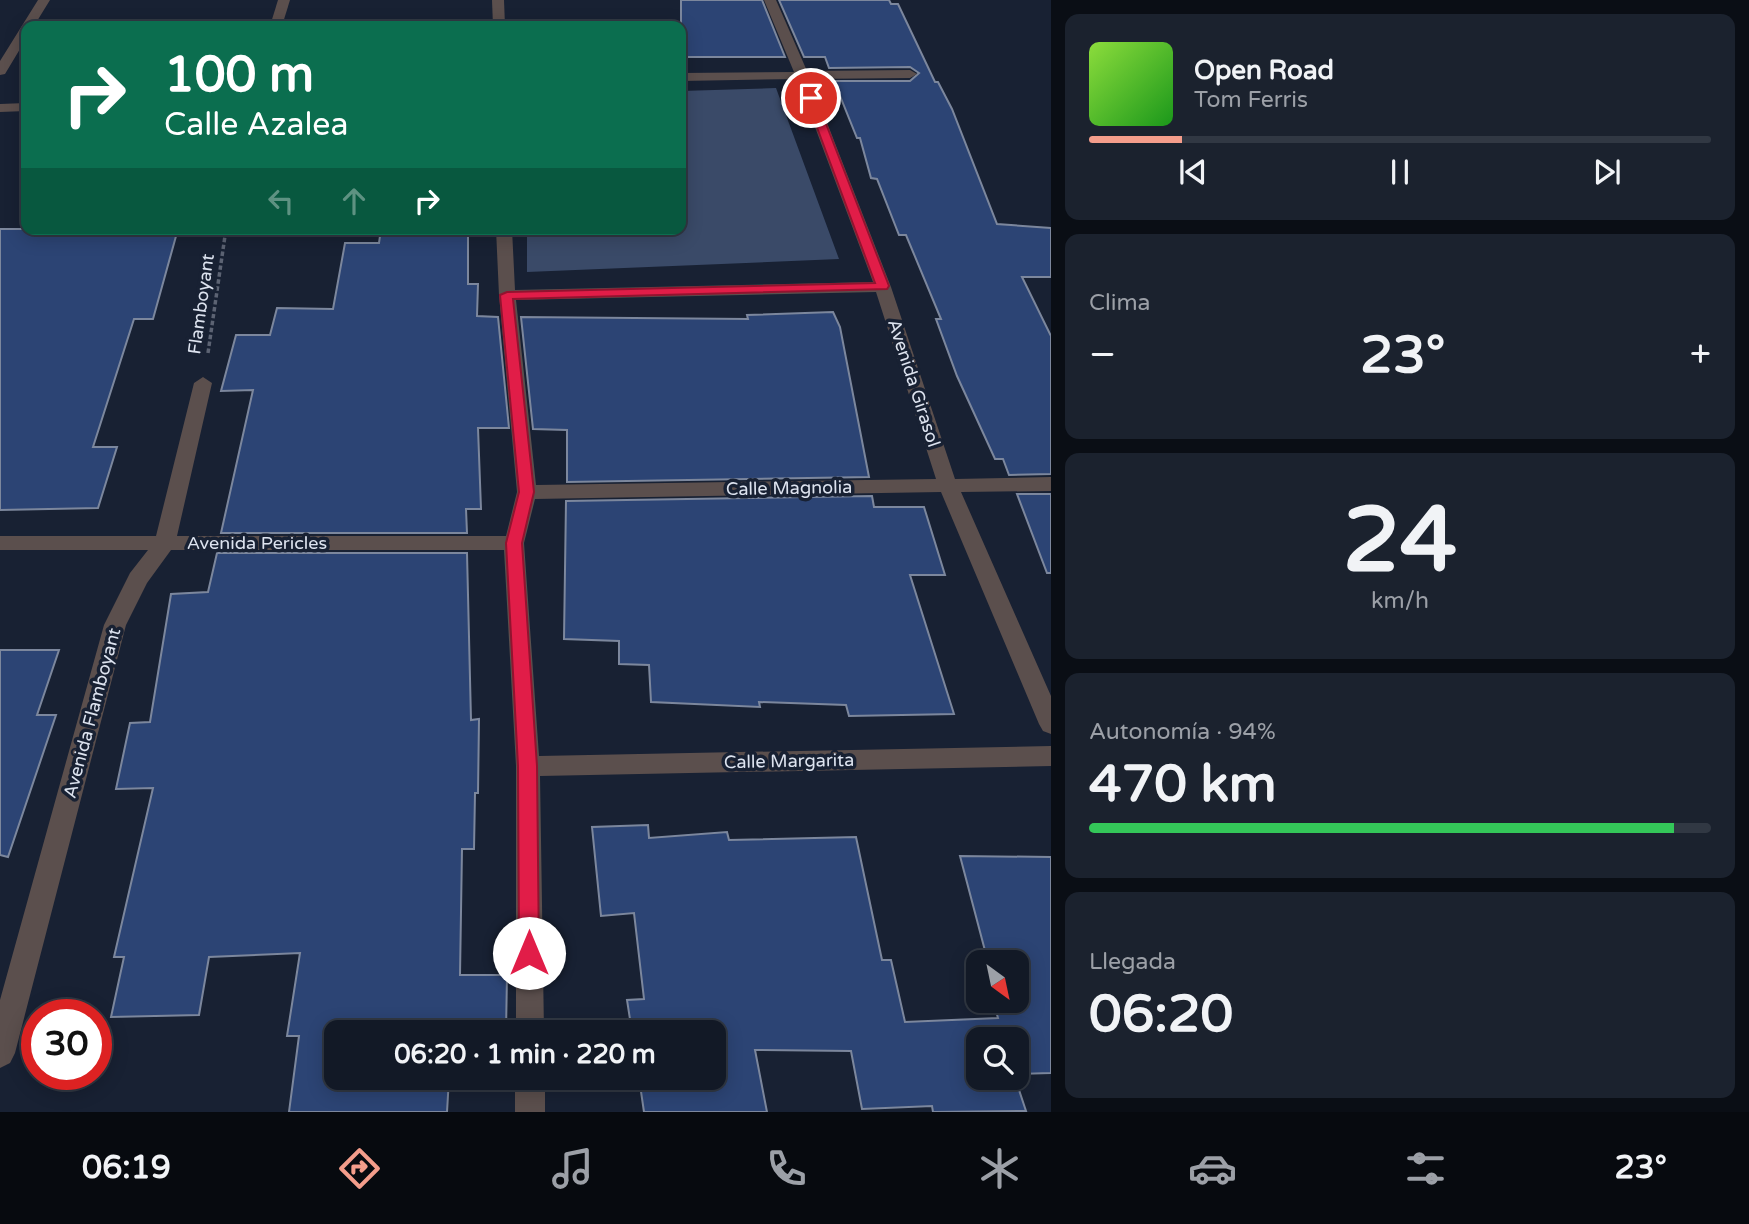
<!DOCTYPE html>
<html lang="es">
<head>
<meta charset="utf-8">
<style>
  :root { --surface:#121926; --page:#1b222e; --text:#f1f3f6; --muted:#9ca0a7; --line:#313843; --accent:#f49d8b }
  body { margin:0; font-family:"Varela Round",sans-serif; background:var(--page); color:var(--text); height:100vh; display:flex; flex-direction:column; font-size:26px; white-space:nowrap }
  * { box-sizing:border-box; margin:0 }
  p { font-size:23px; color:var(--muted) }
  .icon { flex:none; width:38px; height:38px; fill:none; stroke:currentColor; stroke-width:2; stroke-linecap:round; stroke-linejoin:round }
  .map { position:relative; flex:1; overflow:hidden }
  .sheet { display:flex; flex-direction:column; gap:14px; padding:14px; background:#0a0e15; width:698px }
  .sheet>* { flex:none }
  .guide { position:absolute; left:21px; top:21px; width:665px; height:214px; border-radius:14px; box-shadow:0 4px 18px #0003,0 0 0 2px var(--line); background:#0b6e4f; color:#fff; overflow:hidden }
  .needle { width:46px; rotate:147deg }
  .fabs { position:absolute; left:966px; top:950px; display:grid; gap:14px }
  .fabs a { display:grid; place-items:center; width:63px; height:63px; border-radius:14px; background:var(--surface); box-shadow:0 4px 18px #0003,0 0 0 2px var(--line); font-size:35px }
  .speed { position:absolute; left:21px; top:999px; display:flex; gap:14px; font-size:35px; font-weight:700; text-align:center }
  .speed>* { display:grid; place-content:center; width:91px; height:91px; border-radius:50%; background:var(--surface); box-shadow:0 4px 18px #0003,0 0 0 2px var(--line); line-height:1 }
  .speed .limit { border:10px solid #d22; background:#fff; color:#111 }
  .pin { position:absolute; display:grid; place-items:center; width:60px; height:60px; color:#fff; margin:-30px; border:4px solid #fff; border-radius:50%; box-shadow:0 2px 7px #0007 }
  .me { position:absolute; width:77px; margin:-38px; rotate:0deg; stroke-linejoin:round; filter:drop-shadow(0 0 5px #0008) }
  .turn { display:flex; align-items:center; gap:24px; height:147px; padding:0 28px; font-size:32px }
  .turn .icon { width:91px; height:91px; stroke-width:2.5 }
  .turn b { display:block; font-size:49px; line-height:60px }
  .lanes { display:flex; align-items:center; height:66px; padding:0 28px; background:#0003; justify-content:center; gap:35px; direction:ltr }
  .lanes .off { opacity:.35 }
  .big { font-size:52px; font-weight:800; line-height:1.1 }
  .sheet .tile { flex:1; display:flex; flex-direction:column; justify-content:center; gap:10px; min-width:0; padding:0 24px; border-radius:14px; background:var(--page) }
  .sheet .dial { align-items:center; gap:0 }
  .dial b { font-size:91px; line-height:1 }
  .song { display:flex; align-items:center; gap:21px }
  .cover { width:84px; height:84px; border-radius:10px; background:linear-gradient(135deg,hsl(90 70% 55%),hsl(120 70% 35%)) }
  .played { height:7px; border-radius:4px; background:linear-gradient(90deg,var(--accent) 15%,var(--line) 15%) }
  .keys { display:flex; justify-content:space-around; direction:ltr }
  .heat { display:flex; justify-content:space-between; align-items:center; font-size:38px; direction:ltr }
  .charge { height:10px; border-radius:5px; background:linear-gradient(90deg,#34c759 94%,var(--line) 0) }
  .trip { position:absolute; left:324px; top:1020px; width:402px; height:70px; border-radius:14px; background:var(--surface); box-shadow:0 4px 18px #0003,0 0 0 2px var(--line); font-weight:800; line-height:70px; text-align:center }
  .tabs { display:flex; height:112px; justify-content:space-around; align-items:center; background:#070a0f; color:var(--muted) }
  .tabs .icon { width:49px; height:49px }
  .tabs .on { color:var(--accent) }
  .tabs b { font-size:32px; color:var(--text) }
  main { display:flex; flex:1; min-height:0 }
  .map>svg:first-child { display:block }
  .green { fill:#3a4a68 }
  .building { fill:#2c4474; stroke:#7c879d; stroke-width:2 }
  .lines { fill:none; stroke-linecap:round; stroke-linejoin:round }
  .path { stroke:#5c6373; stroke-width:3.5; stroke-dasharray:4.5 2.5; stroke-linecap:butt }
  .street { fill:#5b4f4d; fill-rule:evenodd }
  .route { fill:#e11d48; stroke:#92132f; stroke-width:2 }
  .labels { text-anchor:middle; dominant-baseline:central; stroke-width:7; stroke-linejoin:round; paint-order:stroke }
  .street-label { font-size:18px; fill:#dde3ef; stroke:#182133 }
</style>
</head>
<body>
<main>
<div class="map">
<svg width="1051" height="1112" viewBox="0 0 1051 1112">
  <rect width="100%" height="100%" fill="#182133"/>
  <path class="green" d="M 776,88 L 839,259 L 527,272 L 527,229 L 681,229 L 681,91 Z"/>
  <g class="building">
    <path d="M 681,0 L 762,0 L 785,57 L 681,57 Z"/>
    <path d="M 779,0 L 889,0 L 891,4 L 898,4 L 935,82 L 938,82 L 952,109 L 997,224 L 1051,228 L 1051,277 L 1022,277 L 1051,336 L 1051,474 L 1009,475 L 1003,459 L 995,459 L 957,376 L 936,319 L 941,319 L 906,235 L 899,235 L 877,179 L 871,178 L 860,138 L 857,138 L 834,81 L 910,81 L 919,73 L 910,67 L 829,68 L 825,57 L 804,57 Z"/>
    <path d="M 0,229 L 178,229 L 153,319 L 134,319 L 93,447 L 117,447 L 98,508 L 0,510 Z"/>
    <path d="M 381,229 L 468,229 L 468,284 L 478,284 L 477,316 L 498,317 L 509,428 L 478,428 L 481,509 L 466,509 L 467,533 L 221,533 L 253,390 L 221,391 L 236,335 L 270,335 L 277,308 L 333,309 L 345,243 L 379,243 Z"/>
    <path d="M 833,312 L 840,327 L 869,477 L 567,482 L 567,430 L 533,429 L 521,317 L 748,319 L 747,315 Z"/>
    <path d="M 1017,494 L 1051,494 L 1051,573 L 1047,573 Z"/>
    <path d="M 872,496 L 874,507 L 924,507 L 945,575 L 910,575 L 954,714 L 849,716 L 846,705 L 759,702 L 760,707 L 651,702 L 649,665 L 619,664 L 619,641 L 564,639 L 566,501 Z"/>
    <path d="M 217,553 L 467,553 L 471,720 L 479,719 L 478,793 L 475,793 L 474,849 L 462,849 L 460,975 L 507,975 L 506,1032 L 336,1032 L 336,1078 L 449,1078 L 447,1112 L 289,1112 L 299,1036 L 287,1036 L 300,953 L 209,957 L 199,1015 L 111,1017 L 124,957 L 114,957 L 153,788 L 116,789 L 130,723 L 150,722 L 171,594 L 208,592 Z"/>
    <path d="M 0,650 L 59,650 L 37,715 L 56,715 L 8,857 L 0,855 Z"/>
    <path d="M 648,825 L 649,838 L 727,832 L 729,840 L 856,837 L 882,960 L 891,960 L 905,1022 L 998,1018 L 993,1001 L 1017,1001 L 1017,962 L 988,962 L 960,856 L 1051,857 L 1051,1073 L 1017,1074 L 1017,1040 L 978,1040 L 978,1078 L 1015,1078 L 1026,1111 L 933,1112 L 932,1106 L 862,1109 L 851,1051 L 755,1050 L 767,1112 L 644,1112 L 639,1078 L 714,1078 L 714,1032 L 632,1032 L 627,1000 L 644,999 L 634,913 L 601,916 L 592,827 Z"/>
  </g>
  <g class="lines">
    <path class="path" d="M 208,353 L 226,229"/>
    <g class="street">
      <path d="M 38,0 L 50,0 L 34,26 L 26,26 L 26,39 L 5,74 L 0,75 L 0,61 Z"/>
      <path d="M 278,0 L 290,0 L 282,26 L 270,26 Z"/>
      <path d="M 492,0 L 504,0 L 505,26 L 493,26 Z"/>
      <path d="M 764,0 L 776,0 L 807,71 L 910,70 L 917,74 L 910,78 L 810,79 L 891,287 L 955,479 L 1051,477 L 1051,491 L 961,492 L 1051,696 L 1051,734 L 1043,731 L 1039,724 L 941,492 L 535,499 L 524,543 L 539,756 L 1051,746 L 1051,766 L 540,776 L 544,1032 L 516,1032 L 516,766 L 504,550 L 171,550 L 147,583 L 126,625 L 15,1053 L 10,1063 L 0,1068 L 0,1000 L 104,625 L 130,573 L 148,550 L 0,550 L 0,536 L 156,536 L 194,383 L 203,377 L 212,383 L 177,536 L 506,536 L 517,492 L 499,295 L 496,229 L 512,229 L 515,290 L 873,282 L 797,79 L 681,81 L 681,73 L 794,72 ZM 876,292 L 936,479 L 536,485 L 516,300 Z"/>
      <path d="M 26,103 L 26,111 L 0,112 L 0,104 Z"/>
      <rect x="515" y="1078" width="30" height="34"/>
    </g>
  </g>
  <path class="route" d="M 811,95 L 816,98 L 889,286 L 887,289 L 513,299 L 534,492 L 522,543 L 537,766 L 539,953 L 536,960 L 529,963 L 522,960 L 519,953 L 518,766 L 506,543 L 519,492 L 500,295 L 507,292 L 875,283 L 806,98 Z"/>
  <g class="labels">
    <g class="street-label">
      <text transform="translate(201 304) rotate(-82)">Flamboyant</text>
      <text transform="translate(914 383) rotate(72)">Avenida Girasol</text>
      <text transform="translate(789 488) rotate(-1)">Calle Magnolia</text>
      <text x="257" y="543">Avenida Pericles</text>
      <text transform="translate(92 713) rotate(-75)">Avenida Flamboyant</text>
      <text transform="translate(789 761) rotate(-1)">Calle Margarita</text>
    </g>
  </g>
</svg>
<div class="fabs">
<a><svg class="needle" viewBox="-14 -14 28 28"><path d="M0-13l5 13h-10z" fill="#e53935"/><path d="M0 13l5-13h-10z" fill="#9ca0a7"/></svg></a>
<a><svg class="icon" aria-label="search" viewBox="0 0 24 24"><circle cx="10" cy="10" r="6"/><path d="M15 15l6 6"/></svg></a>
</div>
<div class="speed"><div class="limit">30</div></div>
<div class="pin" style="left:811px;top:98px;background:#d93025"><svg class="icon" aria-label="arrive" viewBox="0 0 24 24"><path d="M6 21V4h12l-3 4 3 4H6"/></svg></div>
<svg class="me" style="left:529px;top:953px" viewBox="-20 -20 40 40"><circle r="19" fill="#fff"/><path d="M0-13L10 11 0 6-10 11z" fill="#e11d48"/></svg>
<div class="trip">06:20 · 1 min · 220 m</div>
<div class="guide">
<div class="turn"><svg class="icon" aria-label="right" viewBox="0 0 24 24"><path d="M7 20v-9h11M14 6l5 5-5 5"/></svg><div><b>100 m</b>Calle Azalea</div></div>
<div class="lanes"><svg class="icon off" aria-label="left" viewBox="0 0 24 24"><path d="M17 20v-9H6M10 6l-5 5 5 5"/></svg><svg class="icon off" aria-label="ahead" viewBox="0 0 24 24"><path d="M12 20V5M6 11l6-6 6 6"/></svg><svg class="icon" aria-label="right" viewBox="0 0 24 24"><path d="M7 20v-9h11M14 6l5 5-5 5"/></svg></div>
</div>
</div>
<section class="sheet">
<div class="tile">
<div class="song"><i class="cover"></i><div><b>Open Road</b><p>Tom Ferris</p></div></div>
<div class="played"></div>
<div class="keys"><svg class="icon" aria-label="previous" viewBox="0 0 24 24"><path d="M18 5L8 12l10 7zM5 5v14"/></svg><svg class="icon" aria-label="pause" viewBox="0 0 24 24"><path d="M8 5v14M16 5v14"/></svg><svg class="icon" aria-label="next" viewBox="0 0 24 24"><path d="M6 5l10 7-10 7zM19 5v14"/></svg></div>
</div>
<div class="tile"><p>Clima</p>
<div class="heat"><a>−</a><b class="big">23°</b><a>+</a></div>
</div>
<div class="tile dial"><b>24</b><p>km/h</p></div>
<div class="tile"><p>Autonomía · 94%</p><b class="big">470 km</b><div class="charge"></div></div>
<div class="tile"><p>Llegada</p><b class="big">06:20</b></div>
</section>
</main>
<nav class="tabs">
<b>06:19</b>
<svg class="icon on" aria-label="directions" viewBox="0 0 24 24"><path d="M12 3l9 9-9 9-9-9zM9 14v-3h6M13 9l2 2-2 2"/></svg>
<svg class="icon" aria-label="music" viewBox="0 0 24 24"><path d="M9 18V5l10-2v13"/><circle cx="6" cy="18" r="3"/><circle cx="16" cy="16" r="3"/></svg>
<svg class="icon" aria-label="phone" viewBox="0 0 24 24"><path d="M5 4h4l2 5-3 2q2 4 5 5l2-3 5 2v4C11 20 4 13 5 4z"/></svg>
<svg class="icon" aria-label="climate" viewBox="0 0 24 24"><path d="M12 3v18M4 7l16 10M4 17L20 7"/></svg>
<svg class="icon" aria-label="car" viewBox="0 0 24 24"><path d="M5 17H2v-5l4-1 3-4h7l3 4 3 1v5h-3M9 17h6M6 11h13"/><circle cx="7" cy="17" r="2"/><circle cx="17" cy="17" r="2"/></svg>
<svg class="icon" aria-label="filters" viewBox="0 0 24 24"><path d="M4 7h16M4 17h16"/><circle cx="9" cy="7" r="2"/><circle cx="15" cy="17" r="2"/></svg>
<b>23°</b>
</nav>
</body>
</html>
